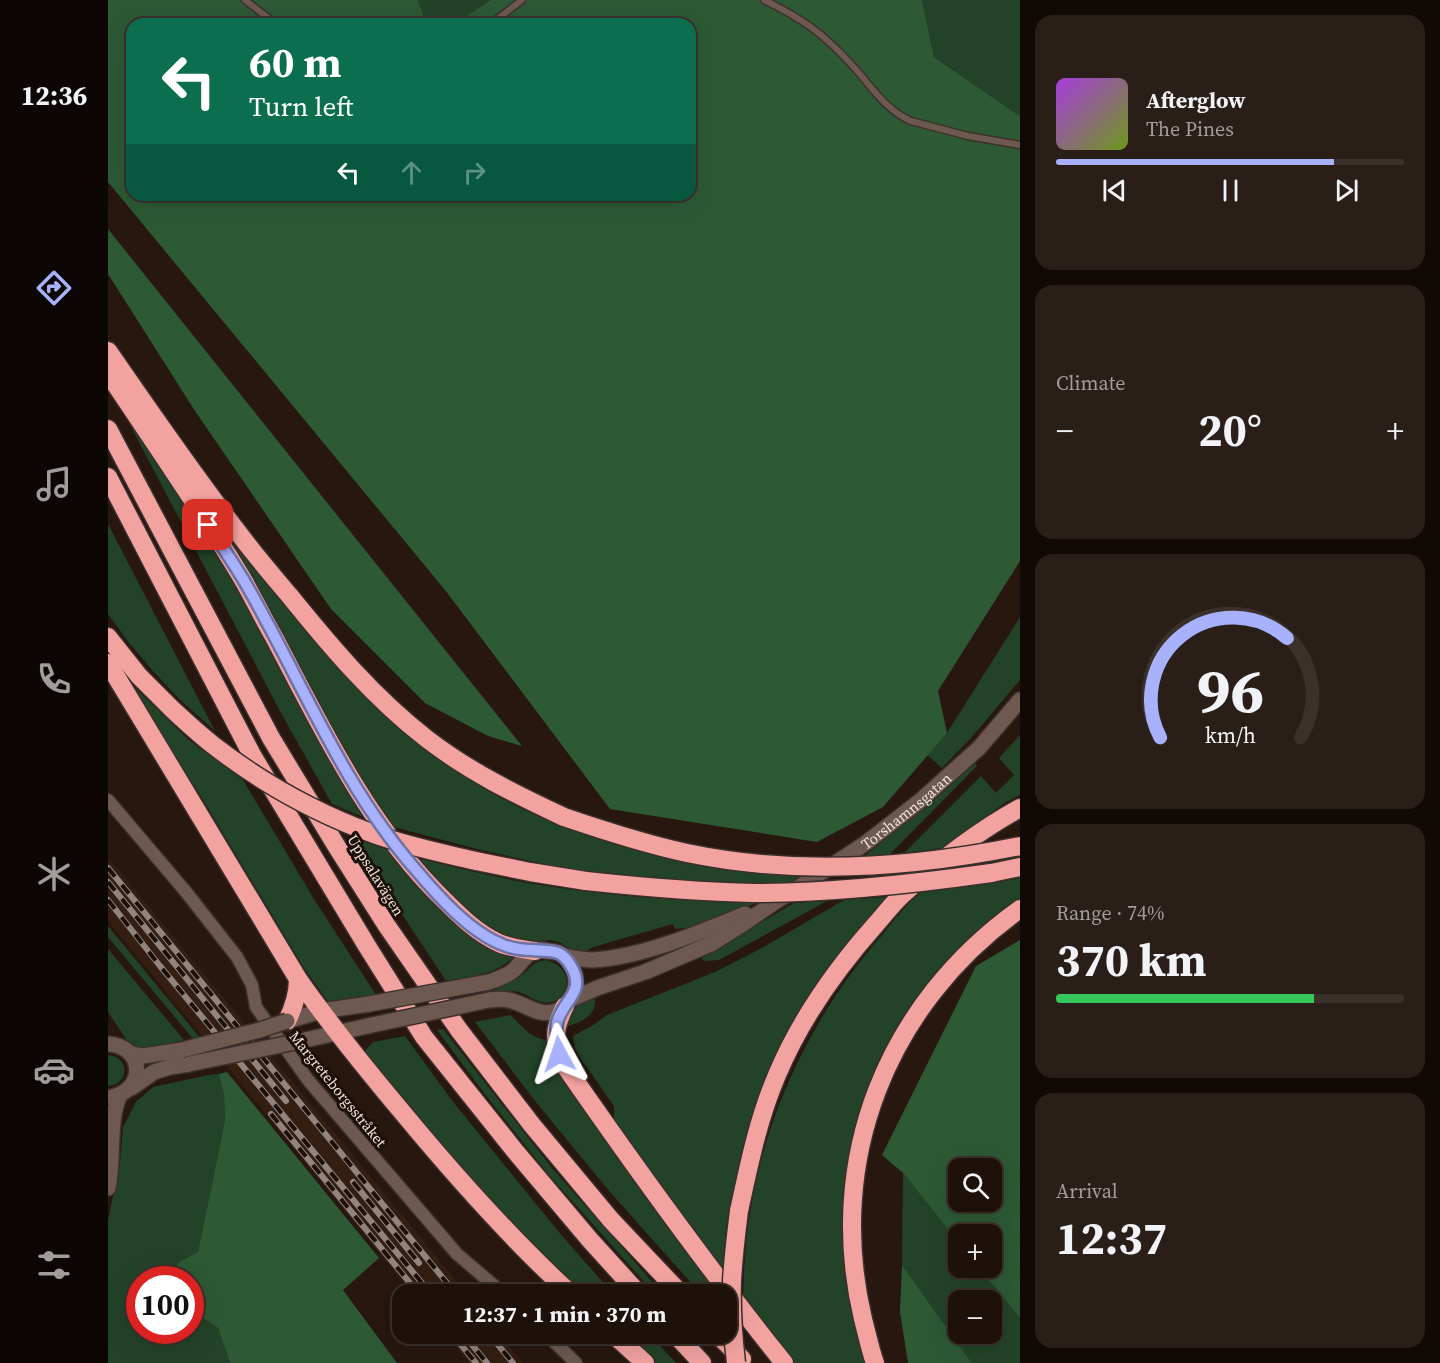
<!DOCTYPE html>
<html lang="en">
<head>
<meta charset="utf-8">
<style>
  :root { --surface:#1d110a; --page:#2a1f18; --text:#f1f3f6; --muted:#a09d9c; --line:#3b312b; --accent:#a7b1fc }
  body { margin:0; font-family:"Source Serif 4",serif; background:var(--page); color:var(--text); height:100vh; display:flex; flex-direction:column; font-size:22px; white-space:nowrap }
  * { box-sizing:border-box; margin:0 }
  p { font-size:20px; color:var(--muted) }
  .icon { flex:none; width:33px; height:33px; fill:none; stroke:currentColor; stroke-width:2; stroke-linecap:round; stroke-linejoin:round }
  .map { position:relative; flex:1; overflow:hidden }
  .drawer { display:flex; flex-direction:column; gap:15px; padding:15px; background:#100906; width:420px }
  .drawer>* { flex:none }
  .hud { position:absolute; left:18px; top:18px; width:570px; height:183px; border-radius:18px; box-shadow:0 6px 24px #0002,0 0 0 2px var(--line); background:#0b6e4f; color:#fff; overflow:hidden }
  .fabs { position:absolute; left:840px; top:1158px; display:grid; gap:12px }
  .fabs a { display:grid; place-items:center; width:54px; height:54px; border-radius:12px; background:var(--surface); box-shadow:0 6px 24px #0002,0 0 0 2px var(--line); font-size:30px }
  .speed { position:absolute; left:18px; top:1266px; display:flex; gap:12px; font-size:30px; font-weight:700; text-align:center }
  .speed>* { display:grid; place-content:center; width:78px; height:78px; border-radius:50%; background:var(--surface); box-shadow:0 6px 24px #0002,0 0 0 2px var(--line); line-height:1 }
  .speed .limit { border:9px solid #d22; background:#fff; color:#111 }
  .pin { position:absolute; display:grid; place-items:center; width:51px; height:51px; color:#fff; margin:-26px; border-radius:12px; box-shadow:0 3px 9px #0006 }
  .me { position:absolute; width:66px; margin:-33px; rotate:355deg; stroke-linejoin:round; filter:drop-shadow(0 0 4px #0008) }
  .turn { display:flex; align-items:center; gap:21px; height:126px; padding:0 24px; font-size:27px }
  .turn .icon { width:78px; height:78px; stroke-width:2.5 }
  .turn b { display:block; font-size:42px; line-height:51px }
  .lanes { display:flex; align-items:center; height:57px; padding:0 24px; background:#0003; justify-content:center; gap:30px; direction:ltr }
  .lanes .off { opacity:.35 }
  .big { font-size:45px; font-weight:700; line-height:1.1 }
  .drawer .widget { flex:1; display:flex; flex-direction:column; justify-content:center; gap:9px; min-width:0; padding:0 21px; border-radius:18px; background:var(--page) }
  .drawer .dial { align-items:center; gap:0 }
  .dial svg { height:156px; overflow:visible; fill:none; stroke:var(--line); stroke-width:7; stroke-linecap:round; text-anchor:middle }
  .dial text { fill:var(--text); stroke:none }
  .song { display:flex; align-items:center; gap:18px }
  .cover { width:72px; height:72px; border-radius:9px; background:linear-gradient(135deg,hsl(280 70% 55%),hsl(80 70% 35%)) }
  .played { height:6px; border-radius:3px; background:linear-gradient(90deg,var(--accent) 80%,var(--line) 80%) }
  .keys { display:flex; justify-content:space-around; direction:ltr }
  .heat { display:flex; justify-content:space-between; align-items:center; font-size:33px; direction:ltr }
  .charge { height:9px; border-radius:4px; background:linear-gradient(90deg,#34c759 74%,var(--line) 0) }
  .trip { position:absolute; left:284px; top:1284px; width:345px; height:60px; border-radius:18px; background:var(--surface); box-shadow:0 6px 24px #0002,0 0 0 2px var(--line); font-weight:700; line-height:60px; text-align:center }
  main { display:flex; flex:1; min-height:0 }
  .dock { display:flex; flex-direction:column; width:108px; justify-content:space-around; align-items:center; background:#0c0704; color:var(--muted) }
  .dock .icon { width:42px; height:42px }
  .dock .active { color:var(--accent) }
  .dock b { font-size:27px; color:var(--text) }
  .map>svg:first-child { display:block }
  .built { fill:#341e12 }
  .green { fill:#234328; fill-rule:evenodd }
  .forest { fill:#2d5935; fill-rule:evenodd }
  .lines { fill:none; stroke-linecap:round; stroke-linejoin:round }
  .lane-casing { stroke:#3c302c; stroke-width:9 }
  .street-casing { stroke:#3c302c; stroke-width:15 }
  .secondary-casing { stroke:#3c302c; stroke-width:18 }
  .highway-casing { stroke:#3c302c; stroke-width:21 }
  .lane { stroke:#6d594f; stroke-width:6 }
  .street { stroke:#6d594f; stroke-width:12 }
  .secondary { stroke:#6d594f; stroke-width:15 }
  .highway { stroke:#f2a3a0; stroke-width:18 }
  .rail-casing { stroke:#92847d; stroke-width:6 }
  .rail { stroke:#1d0e06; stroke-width:4; stroke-dasharray:11; stroke-linecap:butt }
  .secondary-bridge-casing { stroke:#3c302c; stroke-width:18; stroke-linecap:butt }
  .highway-bridge-casing { stroke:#3c302c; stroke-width:21; stroke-linecap:butt }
  .secondary-bridge { stroke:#6d594f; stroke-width:15 }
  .highway-bridge { stroke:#f2a3a0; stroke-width:18 }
  .route-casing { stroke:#6d73a4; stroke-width:15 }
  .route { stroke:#a7b1fc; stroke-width:10 }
  .labels { text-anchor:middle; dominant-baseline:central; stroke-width:6; stroke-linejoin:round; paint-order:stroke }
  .street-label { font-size:15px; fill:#eee2dc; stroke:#1d0e06 }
</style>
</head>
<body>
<main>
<nav class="dock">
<b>12:36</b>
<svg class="icon active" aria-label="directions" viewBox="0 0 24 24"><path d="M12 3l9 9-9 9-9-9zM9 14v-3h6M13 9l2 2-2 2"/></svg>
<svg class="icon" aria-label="music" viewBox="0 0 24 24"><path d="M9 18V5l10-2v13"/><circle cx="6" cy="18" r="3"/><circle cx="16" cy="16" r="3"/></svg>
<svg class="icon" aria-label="phone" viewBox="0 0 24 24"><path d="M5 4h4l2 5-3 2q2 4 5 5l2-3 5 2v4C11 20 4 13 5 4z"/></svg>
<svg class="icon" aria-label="climate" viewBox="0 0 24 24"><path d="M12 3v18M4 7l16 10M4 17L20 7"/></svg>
<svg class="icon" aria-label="car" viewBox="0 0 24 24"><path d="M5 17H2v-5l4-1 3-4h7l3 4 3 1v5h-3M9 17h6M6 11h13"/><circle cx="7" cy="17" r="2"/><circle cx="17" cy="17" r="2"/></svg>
<svg class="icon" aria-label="filters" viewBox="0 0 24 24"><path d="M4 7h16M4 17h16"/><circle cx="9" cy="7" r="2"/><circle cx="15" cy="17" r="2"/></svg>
</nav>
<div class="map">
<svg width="912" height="1363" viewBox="0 0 912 1363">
  <rect width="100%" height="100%" fill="#27170e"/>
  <g class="built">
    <path d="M 0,857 L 359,1294 L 305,1294 L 0,921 Z"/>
    <path d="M 337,1334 L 391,1334 L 415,1363 L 361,1363 Z"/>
  </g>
  <g class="green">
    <path d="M 310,0 L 383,0 L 346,24 L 319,24 Z"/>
    <path d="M 814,0 L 912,0 L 912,116 L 826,57 Z"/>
    <path d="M 24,422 L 122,574 L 260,819 L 224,804 L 173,713 L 21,423 Z"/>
    <path d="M 60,452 L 315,747 C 338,763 360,779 384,793 C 456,834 552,862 635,871 C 654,873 674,874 694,875 L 680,884 L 623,884 L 549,880 L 504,876 L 459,869 L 369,849 L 282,826 L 249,774 Z"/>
    <path d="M 0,524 L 107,731 L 71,699 L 45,671 L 22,644 L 0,614 Z"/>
    <path d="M 912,617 L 912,680 L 863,738 L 834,768 L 819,755 L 839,733 Z"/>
    <path d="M 23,684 L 82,741 L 135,780 L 206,899 L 268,995 L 221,1003 L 196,968 L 94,798 L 22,685 Z"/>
    <path d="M 912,735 L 912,795 L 898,802 L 834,848 L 796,853 L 873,776 L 888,793 L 906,775 L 891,758 Z"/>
    <path d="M 867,764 L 869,766 L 782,854 L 757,856 Z"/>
    <path d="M 243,837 L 283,851 L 408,955 C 386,976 366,976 338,981 Z"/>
    <path d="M 304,857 C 342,866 381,876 420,883 C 495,896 571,901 648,903 L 608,921 L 593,926 L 567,929 L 565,924 L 485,947 L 480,950 L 478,954 L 470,953 L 451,942 L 442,940 L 417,943 L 405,942 L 375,926 Z"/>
    <path d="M 912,878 L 912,900 L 878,925 L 838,963 L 808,1001 L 779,1048 L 755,1108 L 743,1155 L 760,1363 L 685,1363 L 635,1300 C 636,1271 637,1242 642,1214 C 657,1112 707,1010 776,933 C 782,925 805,896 813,893 C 821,890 832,891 840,889 C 864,886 888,883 912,878 Z"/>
    <path d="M 779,897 L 752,928 L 723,964 L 690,1015 L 665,1063 L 646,1112 L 627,1183 L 618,1228 L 615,1274 L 509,1127 L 506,1116 L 506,1106 L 473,1059 L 467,1048 L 465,1036 L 487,1024 L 499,1015 L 607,972 L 654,948 L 736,900 Z"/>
    <path d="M 719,901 L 611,960 L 596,961 L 594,958 L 604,948 L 638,931 L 686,903 Z"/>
    <path d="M 0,926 L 93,1039 L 86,1040 L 0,937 Z"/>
    <path d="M 0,949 L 76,1040 L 41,1048 L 27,1047 L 19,1040 L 0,1012 Z"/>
    <path d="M 438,960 C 446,962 453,966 457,974 C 459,979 459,987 456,992 C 455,995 453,997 450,999 C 433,1010 422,993 406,991 C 399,990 393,992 387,993 L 386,989 C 395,986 405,982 413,976 C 423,968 424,962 438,960 Z"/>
    <path d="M 486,995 C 492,1016 471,1023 454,1028 C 463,1009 469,1005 486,995 Z"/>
    <path d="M 402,1015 C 416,1027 421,1039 442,1040 L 614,1294 L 593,1294 L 502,1192 L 427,1101 L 367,1022 Z"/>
    <path d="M 335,1029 L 444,1168 L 555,1294 L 547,1294 L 440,1174 L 379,1097 L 329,1030 Z"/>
    <path d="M 297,1036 L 346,1103 L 450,1231 L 505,1294 L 473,1294 L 415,1240 L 357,1176 L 256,1052 L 265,1042 Z"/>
    <path d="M 0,1055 C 22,1057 22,1084 0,1086 Z"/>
    <path d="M 111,1074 L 116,1096 L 117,1120 L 90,1252 L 71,1263 L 67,1279 L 32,1280 L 32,1330 L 82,1330 L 83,1310 L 110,1328 L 122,1363 L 0,1363 L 0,1221 L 12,1163 L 15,1127 L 28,1102 L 45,1087 L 100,1075 Z"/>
    <path d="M 795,1173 L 850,1242 L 850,1268 L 871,1268 L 912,1318 L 912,1363 L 864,1363 L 794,1265 ZM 850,1300 L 884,1300 L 884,1334 L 850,1334 Z"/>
    <path d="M 515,1334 L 541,1334 L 568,1363 L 546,1363 Z"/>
  </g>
  <g class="forest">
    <path d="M 0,0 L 310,0 L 319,24 L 24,24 L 24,195 L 582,195 L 582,24 L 346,24 L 383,0 L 814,0 L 826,57 L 912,116 L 912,561 L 830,691 L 839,733 L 775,807 L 709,842 L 502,809 L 337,590 L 0,182 Z"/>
    <path d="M 0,229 L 414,746 L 380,736 L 317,703 L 223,609 L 87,411 L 0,274 Z"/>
    <path d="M 912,940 L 912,1318 L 871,1268 L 884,1268 L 884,1234 L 850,1234 L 850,1242 L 795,1173 L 774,1155 L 868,966 ZM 850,1168 L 884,1168 L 884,1202 L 850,1202 Z"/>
    <path d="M 119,1072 L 271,1258 L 235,1290 L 289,1363 L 122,1363 L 110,1328 L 83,1310 L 82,1280 L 67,1279 L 70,1263 L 90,1252 L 117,1120 L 116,1096 L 111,1074 Z"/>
    <path d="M 794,1265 L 864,1363 L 800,1363 L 792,1312 Z"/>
  </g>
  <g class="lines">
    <defs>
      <g id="lane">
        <path d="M 137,0 L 168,24"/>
        <path d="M 656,0 C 693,18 715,33 743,64 C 762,84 777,110 803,121 L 860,136 L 912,145"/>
        <path d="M 383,24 L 414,0"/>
      </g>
      <g id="street">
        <path d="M 0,800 L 78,892 L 129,957 L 144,985 L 148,1007 L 200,1080 L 349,1254 L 396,1294"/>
        <path d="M 438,1334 L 468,1363"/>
      </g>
      <g id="secondary">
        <path d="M 457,956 C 466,958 475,960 485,960 C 534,957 591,933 637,914"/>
        <path id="s1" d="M 464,999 L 489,988 L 537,972 L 605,943 L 635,924 L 667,902 L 699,882 L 758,843 L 812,801 L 871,748 L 912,700"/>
        <path d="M 381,1000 C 388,999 396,998 404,1001 C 419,1005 431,1017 448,1011 C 470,1003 474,973 457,957 C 453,953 446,951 440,951 C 436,950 430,949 426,951 C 418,954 412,964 406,970 C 399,976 390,979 381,982"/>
        <path d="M 179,1021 L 213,1011 L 261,1004"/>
        <path d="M 197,1040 L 264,1025"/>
        <path d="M 0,1044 C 36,1046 39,1089 4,1097"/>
        <path d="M 23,1054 L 35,1056 L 74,1050"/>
        <path d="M 23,1088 L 46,1072 L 62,1067 L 81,1064"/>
        <path d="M 0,1188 C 6,1160 0,1119 12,1095"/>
      </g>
      <g id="highway">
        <path d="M 0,351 C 43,413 86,476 132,535 C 148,556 164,575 181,595 C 223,647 266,698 319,739 C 362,772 407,794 456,817"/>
        <path d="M 0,373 C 45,441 92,508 134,578 C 145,597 155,618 166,637 C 214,728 260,826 335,899 C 352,916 369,933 391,943 C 402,948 415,949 427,951"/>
        <path d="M 0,429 L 163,738 L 229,847 L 279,926 L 351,1030 L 424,1125 L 503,1220 L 573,1294"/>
        <path d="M 0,477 L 144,755 L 259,946 L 316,1037 L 407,1151 L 482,1240 L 531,1294"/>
        <path d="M 0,637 L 31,676 L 64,709"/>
        <path d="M 0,663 L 190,979 C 223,1026 258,1069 295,1113 C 348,1177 402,1238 463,1294"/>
        <path d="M 368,861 L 422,872 L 478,881"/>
        <path d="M 883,873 L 912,867"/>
        <path d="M 457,1006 C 445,1030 445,1042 457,1066 C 527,1167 599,1267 676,1363"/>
        <path d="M 179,1021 C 186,1007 190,995 190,979"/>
        <path d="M 631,1211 C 641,1165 650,1119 669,1075 C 692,1020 728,969 768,924 C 777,914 785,903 795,894 C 830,862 870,831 912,808"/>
        <path d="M 505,1334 L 537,1363"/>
        <path d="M 567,1334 L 594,1363"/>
        <path d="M 609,1334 L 634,1359"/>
        <path d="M 767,1363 C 762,1349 759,1334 755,1319 C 717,1159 779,1004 912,909"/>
      </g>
    </defs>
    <use href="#lane" class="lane-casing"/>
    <use href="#street" class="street-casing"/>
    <use href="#secondary" class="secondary-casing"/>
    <use href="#highway" class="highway-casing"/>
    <use href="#lane" class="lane"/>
    <use href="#street" class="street"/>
    <use href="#secondary" class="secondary"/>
    <use href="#highway" class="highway"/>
    <defs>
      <g id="rail">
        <path d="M 0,868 L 348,1294"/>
        <path d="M 0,882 L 178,1101"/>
        <path d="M 0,900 L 52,966 L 323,1294"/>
        <path d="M 163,1114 L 311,1294"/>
        <path d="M 245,1182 L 311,1263"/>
        <path d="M 344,1334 L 368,1363"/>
        <path d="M 355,1334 L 379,1363"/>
        <path d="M 381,1334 L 405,1363"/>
      </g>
    </defs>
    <use href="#rail" class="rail-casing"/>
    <use href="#rail" class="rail"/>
    <defs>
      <g id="secondary-bridge">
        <path d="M 261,1004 L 381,982"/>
        <path d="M 264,1025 L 381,1000"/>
        <path d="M 74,1050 L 152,1030 L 179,1021"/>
        <path d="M 81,1064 L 197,1040"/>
      </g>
      <g id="highway-bridge">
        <path d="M 64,709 C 77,721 91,734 105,745 C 154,783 208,813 266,834 C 299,846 334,853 368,861"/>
        <path d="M 456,817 C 497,831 537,844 579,853 C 689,876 803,868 912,846"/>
        <path d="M 478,881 C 534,887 590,892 647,893 C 726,893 805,884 883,873"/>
        <path d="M 628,1363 C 625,1336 623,1309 624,1282 C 625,1258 628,1235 631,1211"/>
      </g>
    </defs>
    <use href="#secondary-bridge" class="secondary-bridge-casing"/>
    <use href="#highway-bridge" class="highway-bridge-casing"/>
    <use href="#secondary-bridge" class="secondary-bridge"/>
    <use href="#highway-bridge" class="highway-bridge"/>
  </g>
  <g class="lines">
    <defs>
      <path id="route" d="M 100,525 C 112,543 124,561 135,579 C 192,676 233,785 308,870 C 330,896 361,931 393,944 C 402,948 414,950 424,950 C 442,952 452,947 463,966 C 479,993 454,1000 449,1023 C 447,1033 450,1044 451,1054"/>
    </defs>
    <use href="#route" class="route-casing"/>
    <use href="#route" class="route"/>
  </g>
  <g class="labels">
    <g class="street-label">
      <text stroke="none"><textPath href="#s1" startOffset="386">Torshamnsgatan</textPath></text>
      <text transform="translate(268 875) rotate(58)">Uppsalavägen</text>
      <text transform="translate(230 1089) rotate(51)">Margreteborgsstråket</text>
    </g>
  </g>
</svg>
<div class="fabs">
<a><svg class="icon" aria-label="search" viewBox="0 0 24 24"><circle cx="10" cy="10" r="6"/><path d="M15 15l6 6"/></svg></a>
<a>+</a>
<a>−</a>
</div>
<div class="speed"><div class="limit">100</div></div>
<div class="pin" style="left:100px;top:525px;background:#d93025"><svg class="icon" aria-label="arrive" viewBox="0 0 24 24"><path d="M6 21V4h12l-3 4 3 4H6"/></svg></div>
<svg class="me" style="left:451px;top:1054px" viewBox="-20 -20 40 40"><path d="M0-17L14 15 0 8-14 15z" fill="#a7b1fc" stroke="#fff" stroke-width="4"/></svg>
<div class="trip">12:37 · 1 min · 370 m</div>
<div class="hud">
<div class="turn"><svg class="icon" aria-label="left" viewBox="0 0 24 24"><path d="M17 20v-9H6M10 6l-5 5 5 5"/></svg><div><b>60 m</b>Turn left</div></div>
<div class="lanes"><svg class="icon" aria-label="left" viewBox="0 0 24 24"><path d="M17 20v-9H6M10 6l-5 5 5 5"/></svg><svg class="icon off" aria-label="ahead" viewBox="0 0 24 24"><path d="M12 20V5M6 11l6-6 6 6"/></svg><svg class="icon off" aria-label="right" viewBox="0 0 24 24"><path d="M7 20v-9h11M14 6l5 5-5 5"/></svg></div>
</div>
</div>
<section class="drawer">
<div class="widget">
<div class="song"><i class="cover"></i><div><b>Afterglow</b><p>The Pines</p></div></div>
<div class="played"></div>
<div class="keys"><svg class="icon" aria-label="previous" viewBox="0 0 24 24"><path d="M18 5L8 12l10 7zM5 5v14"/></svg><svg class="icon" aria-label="pause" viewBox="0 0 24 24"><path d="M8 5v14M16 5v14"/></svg><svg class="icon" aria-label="next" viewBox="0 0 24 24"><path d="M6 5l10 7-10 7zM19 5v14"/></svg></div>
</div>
<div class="widget"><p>Climate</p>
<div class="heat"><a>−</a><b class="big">20°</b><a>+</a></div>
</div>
<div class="widget dial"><svg viewBox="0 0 100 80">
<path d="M14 69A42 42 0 1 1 86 69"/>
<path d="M14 69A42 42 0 0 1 79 18" stroke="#a7b1fc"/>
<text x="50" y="56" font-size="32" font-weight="700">96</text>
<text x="50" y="72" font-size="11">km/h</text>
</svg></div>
<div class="widget"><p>Range · 74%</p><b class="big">370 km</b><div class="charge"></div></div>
<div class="widget"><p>Arrival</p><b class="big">12:37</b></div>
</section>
</main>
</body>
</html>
